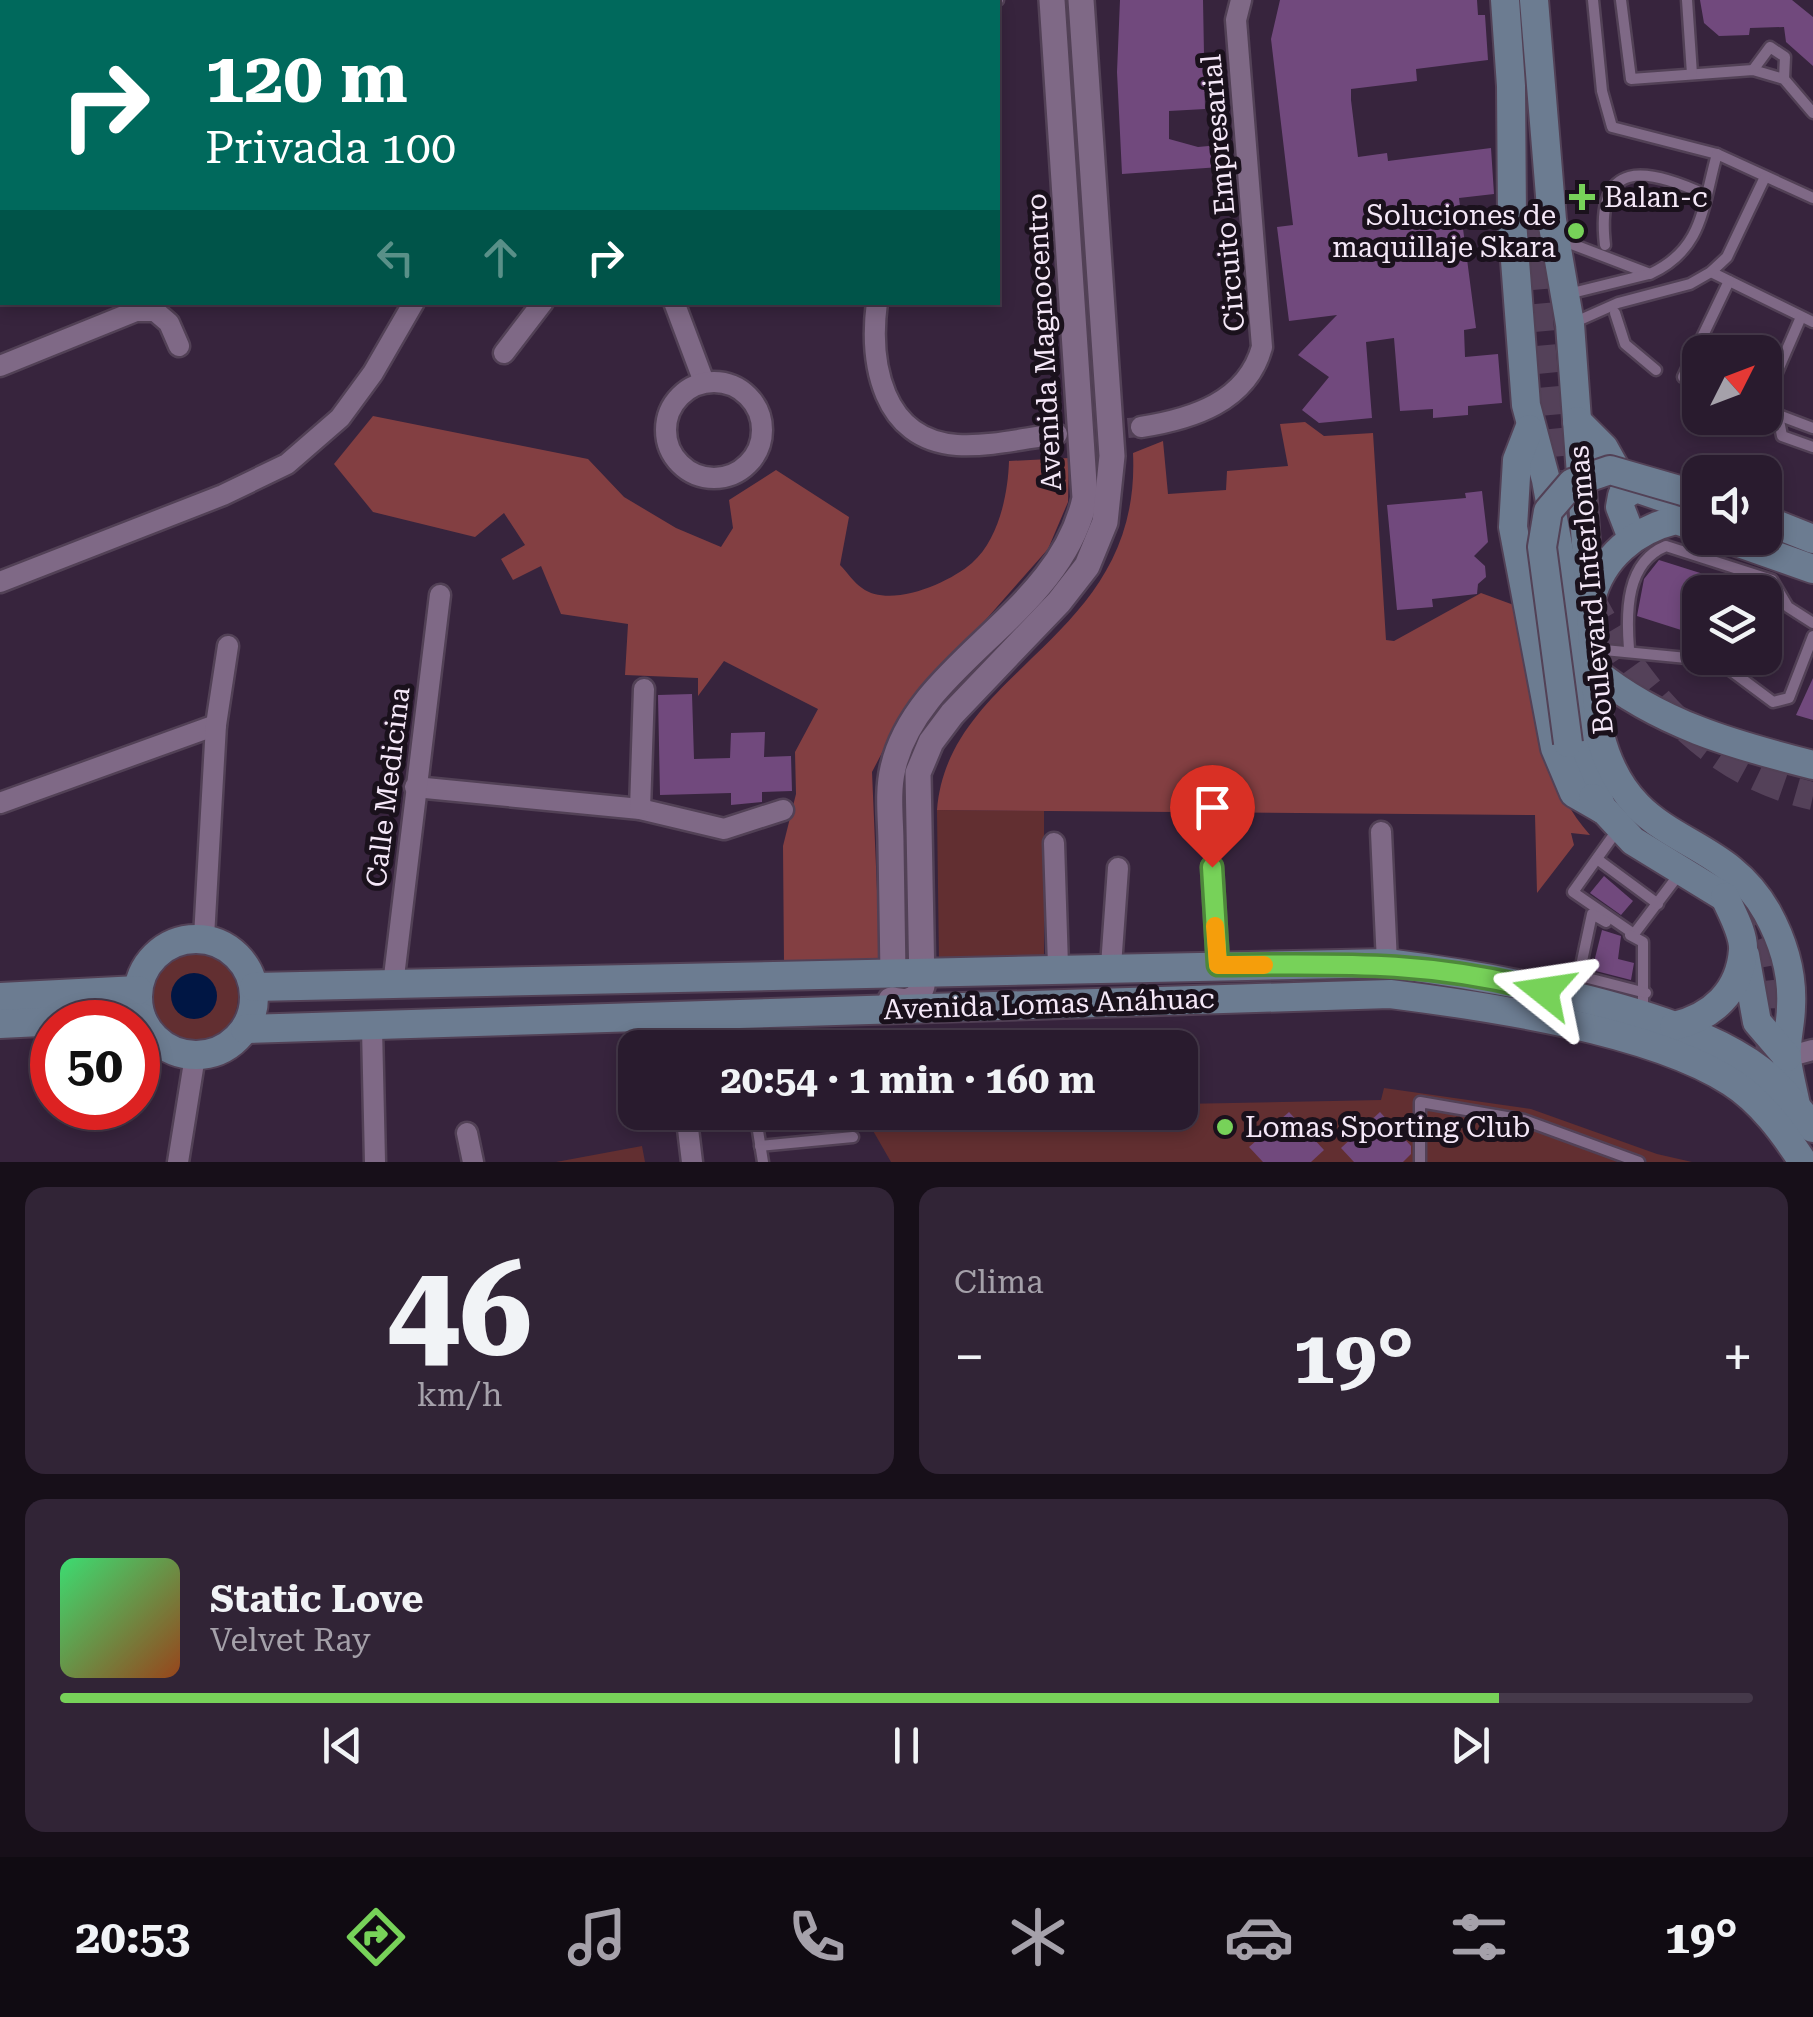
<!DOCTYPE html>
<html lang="es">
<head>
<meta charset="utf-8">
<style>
  :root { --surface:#291b2e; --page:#312436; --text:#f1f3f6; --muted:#a5a1aa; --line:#45394a; --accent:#77d259 }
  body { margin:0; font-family:"Roboto Serif",serif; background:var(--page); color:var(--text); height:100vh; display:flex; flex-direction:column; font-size:38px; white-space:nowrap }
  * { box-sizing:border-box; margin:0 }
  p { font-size:32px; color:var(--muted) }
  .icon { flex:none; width:55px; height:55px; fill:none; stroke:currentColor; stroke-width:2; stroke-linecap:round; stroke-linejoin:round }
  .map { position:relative; height:1162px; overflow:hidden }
  .side { display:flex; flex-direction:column; gap:25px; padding:25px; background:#170f19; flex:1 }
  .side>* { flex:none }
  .top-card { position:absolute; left:0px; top:0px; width:1000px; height:305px; box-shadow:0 5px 15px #0003,0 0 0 2px var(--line); background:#00695c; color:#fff; overflow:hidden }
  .needle { width:65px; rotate:48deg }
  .controls { position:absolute; left:1682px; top:335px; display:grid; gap:20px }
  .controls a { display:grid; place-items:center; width:100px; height:100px; border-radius:20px; background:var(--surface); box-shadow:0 5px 15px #0003,0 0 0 2px var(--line); font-size:50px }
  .speed { position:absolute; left:30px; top:1000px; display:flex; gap:20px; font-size:50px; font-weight:700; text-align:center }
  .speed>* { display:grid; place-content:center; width:130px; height:130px; border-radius:50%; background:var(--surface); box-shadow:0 5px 15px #0003,0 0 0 2px var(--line); line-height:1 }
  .speed .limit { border:15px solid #d22; background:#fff; color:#111 }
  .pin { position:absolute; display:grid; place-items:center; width:85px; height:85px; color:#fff; margin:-102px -42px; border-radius:50% 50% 50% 0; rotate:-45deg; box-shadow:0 0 10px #0007 }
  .pin .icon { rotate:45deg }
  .me { position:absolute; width:110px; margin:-55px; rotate:285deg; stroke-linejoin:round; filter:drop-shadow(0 0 8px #0008) }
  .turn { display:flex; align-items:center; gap:35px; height:210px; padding:0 40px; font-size:45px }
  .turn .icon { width:130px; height:130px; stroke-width:2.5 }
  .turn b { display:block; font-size:70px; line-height:85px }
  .lanes { display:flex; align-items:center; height:95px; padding:0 40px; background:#0003; justify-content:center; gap:50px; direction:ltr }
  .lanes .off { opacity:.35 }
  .big { font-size:75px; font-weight:700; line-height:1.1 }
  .side .widget { flex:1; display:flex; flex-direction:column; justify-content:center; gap:15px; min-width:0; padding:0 35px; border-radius:20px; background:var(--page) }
  .side .dial { align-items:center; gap:0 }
  .dial b { font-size:130px; line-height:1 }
  .song { display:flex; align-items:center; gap:30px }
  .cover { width:120px; height:120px; border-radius:15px; background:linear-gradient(135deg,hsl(140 70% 55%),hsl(20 70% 35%)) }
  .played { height:10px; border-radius:5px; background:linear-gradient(90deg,var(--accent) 85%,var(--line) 85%) }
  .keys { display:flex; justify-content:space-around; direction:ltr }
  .heat { display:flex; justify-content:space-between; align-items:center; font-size:55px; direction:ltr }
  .side .tiles { flex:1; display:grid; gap:25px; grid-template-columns:1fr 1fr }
  .widget:last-child { grid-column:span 2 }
  .trip { position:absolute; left:618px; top:1030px; width:580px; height:100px; border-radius:20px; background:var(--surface); box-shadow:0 5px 15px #0003,0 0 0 2px var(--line); font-weight:700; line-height:100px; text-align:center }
  .tabs { display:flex; height:160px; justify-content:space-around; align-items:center; background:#100b12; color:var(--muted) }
  .tabs .icon { width:70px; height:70px }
  .tabs .selected { color:var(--accent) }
  .tabs b { font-size:45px; color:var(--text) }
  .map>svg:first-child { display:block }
  .green { fill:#622f31 }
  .forest { fill:#833f42 }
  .water { fill:#001644 }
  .building { fill:#71497d }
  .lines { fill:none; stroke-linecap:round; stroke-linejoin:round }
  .minor-tunnel { stroke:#544159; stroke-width:20; stroke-dasharray:20 10; stroke-linecap:butt }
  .secondary-tunnel { stroke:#544159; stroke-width:28; stroke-dasharray:28 14; stroke-linecap:butt }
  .service-casing { stroke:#524156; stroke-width:15 }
  .minor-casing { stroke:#524156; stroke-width:25 }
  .tertiary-casing { stroke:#524156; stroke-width:30 }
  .secondary-casing { stroke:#524156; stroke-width:32 }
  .service { stroke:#7f6986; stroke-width:10 }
  .minor { stroke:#7f6986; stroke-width:20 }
  .tertiary { stroke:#7f6986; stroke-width:25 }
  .secondary { stroke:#6c7c91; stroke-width:28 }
  .secondary-bridge-casing { stroke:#524156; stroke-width:32; stroke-linecap:butt }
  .secondary-bridge { stroke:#6c7c91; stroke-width:28 }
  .route-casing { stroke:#4d883a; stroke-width:25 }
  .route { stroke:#77d259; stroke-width:18 }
  .slow { stroke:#f59e0b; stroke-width:18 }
  .poi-dot { fill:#77d259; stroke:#1a111c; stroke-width:4 }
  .labels { text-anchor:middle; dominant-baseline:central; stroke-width:10; stroke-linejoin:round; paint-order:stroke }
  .street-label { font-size:28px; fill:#f5e8f8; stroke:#1a111c }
  .poi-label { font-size:28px; fill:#f5e8f8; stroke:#1a111c; text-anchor:start }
</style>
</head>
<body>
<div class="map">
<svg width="1813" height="1162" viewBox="0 0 1813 1162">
  <rect width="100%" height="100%" fill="#37243d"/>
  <g class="green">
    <path d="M 937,810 L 1044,811 L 1044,957 L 939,963 Z"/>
    <circle cx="193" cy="997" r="45"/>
    <path d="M 1384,1088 L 1531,1109 L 1657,1154 L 1692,1162 L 891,1162 L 864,1115 L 1180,1112 L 1180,1104 L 1381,1100 Z"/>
    <path d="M 642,1146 L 645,1162 L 556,1162 Z"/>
  </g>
  <g class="forest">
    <path d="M 373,416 L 588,459 L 624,497 L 676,528 L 721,547 L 733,528 L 729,500 L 776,470 L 849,517 L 840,565 C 847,572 854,583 862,588 C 890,609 949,583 972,563 C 999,539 1008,494 1009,461 L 1069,458 L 1068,502 L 1048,549 L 901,716 L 872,772 L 880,961 L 784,964 L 783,846 L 796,794 L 795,752 L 818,709 L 724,661 L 698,696 L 698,678 L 625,675 L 628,624 L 561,614 L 541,566 L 513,580 L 501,559 L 525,545 L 504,513 L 475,537 L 373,512 L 334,464 Z"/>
    <path d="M 1305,422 L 1324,436 L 1373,433 L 1386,640 L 1394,641 L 1481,593 L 1522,608 C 1534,688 1534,772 1590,835 L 1571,833 L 1574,845 L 1537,893 L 1535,815 L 937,810 C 948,666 1142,641 1133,453 L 1163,441 L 1168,494 L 1226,490 L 1227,471 L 1288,466 L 1280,424 Z"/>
  </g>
  <circle class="water" cx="194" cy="996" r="23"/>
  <g class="building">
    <path d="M 1120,0 L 1203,0 L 1205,109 L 1169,111 L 1169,139 L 1198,147 L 1219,145 L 1220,167 L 1122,174 L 1117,72 Z"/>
    <path d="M 1280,0 L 1477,0 L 1478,15 L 1485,15 L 1488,60 L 1416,69 L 1417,81 L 1351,89 L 1351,100 L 1358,157 L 1387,153 L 1388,161 L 1491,148 L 1494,194 L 1459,198 L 1476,328 L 1464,330 L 1465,357 L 1498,354 L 1502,403 L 1468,406 L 1468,415 L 1433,418 L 1433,409 L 1400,411 L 1394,338 L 1366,342 L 1372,418 L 1319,423 L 1302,410 L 1329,377 L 1298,355 L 1337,315 L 1289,321 L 1277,227 L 1293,225 L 1271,39 Z"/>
    <path d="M 1700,0 L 1792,0 L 1813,17 L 1813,66 L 1786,42 L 1784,27 L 1750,28 L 1749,35 L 1719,36 L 1704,23 Z"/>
    <path d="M 1482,491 L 1488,542 L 1474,556 L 1485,566 L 1486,577 L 1478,584 L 1477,594 L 1432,599 L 1433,607 L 1397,610 L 1387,505 L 1466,498 L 1465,493 Z"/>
    <path d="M 1659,560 L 1751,589 L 1751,592 L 1700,592 L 1700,636 L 1637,616 L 1644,579 Z"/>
    <path d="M 1813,678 L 1813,720 L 1796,715 Z"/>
    <path d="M 692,694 L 694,759 L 730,758 L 731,733 L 765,732 L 764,757 L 791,756 L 792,791 L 762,792 L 762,802 L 731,805 L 731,793 L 660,795 L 658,695 Z"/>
    <path d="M 1604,876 L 1633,901 L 1621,915 L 1590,893 Z"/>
    <path d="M 1602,930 L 1621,936 L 1618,959 L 1634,963 L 1631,980 L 1592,970 Z"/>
    <path d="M 1289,1112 L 1324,1150 L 1311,1162 L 1263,1162 L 1249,1147 Z"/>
    <path d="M 1380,1112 L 1411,1146 L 1411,1154 L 1403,1162 L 1354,1162 L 1341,1148 Z"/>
  </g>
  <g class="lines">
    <path class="minor-tunnel" d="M 1068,433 L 1141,427"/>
    <g class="secondary-tunnel">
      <path d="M 1530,220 L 1553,472"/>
      <path d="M 1589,595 C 1636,688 1707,773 1813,796"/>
      <path d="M 1735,905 C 1789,961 1758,1031 1776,1097"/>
    </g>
    <defs>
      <g id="service">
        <path d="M 1593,0 L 1602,91 L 1612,127 L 1717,154"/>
        <path d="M 1621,0 L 1631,79 L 1753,70 L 1784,79 L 1813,113"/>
        <path d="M 1687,0 L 1692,74"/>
        <path d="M 963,2 L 998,0"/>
        <path d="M 1753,70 L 1770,47 L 1785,57 L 1784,79"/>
        <path d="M 1569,243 L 1650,274 C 1704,249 1702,207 1717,154 L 1813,198"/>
        <path d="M 1605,245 C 1595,158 1646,167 1706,195"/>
        <path d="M 1711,272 L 1813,322"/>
        <path d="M 1568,294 L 1649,274"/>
        <path d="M 1615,313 L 1625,344 L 1656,370"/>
        <path d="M 1573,323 L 1618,303 L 1690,284 L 1711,272 L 1727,257 L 1765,177"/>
        <path d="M 1700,383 L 1683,377 L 1729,281"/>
        <path d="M 1765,400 L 1801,317"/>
        <path d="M 1765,410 L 1813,428"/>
        <path d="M 1778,415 L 1782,436 L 1813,447"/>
        <path d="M 1594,649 L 1718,661 L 1773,702 L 1789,698 L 1813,636"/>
        <path d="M 1629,649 C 1626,612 1626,562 1666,546 L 1772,580 L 1788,607 L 1813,623"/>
        <path d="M 1618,829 L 1573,892 L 1634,934 L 1680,873"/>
        <path d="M 1597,859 L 1658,904"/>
        <path d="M 1630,935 L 1643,942 L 1643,1015"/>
        <path d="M 1580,976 L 1646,993"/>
        <path d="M 1575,994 L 1592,914 L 1606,922"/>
        <path d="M 755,1112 L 763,1162"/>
        <path d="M 760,1146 L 853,1137"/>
        <path d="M 1420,1162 L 1420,1102 L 1524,1120 L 1639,1162"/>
      </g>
      <g id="minor">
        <path d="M 238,0 L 245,2"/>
        <path d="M 677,0 L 689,2"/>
        <path d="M 884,0 L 884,2"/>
        <path d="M 391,2 L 403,0"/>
        <path d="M 732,2 L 732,0"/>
        <path d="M 674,302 L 704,382"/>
        <path d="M 877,302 C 869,363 882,440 957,445 C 990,447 1025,438 1057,434"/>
        <path d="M 504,353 L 543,302"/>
        <path d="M 0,366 L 136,311 L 155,311 L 169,323 L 179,346"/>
        <circle cx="714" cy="430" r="48"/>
        <path d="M 1141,427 C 1192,419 1247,402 1262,347 L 1236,20 L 1241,0"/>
        <path d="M 0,582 L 223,495 L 287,464 L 340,418 L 373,373 L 414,302"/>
        <path d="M 415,787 L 640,809 L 724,829 L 783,810"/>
        <path d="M 0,803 L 216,725"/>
        <path d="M 640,809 L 644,689"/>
        <path d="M 1381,832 L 1387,963"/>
        <path d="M 1054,843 L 1058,966"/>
        <path d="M 1212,867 L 1218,965"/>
        <path d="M 204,937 L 216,725 L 228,646"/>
        <path d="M 1111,966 L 1118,868"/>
        <path d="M 393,985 L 440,595"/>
        <path d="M 675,1013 L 678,1048"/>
        <path d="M 372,1028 L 375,1162"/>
        <path d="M 1787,1057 L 1813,1050"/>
        <path d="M 686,1112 L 692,1162"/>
        <path d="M 467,1133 L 473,1162"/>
        <path d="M 178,1162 L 195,1056"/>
      </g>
      <g id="tertiary">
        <path d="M 893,975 C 892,932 892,888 891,845 C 891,820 887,793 893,768 C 917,662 1060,615 1085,498 L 1052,0"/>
        <path d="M 891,1000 L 906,1002 L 918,997 L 922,986 L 918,773 L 931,742 L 952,714 L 1059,602 L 1087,566 L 1105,522 L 1112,456 L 1081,0"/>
      </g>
      <g id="secondary">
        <path d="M 1505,0 L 1511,86 L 1512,221 L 1526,405 L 1546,480 L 1564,578 L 1587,763 L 1602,809"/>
        <path d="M 1534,0 L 1552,220 L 1570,324 L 1600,735 C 1630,851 1719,827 1767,912 C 1783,941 1793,973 1791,1007 C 1791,1024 1785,1043 1787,1060 C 1789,1075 1793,1090 1796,1105"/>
        <path d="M 1577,421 L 1604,448 L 1627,489"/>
        <path d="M 1529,429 L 1517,460 L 1513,527 L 1555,748 L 1574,793 L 1602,809"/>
        <path d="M 1765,520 L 1813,539"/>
        <path d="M 1632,538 L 1620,507 L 1622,496 L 1636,488 L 1665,498"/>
        <path d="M 1725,538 L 1813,569"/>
        <path d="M 1591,599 C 1602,557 1635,530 1676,520 L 1700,528"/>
        <path d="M 1594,671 C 1659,724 1734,745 1813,765"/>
        <path d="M 1593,798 L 1633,841 L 1726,898"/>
        <circle cx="196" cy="997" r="58"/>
        <path d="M 1745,955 L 1757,1022 L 1787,1057"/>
        <path d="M 254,987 L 1387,963 C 1488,976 1665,1006 1749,1062 C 1775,1079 1795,1104 1813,1128"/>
        <path d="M 0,997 L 138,990"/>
        <path d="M 0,1024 L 141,1017"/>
        <path d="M 1674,1026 C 1712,1017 1740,992 1743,950 C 1744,933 1731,912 1725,897"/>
        <path d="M 245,1029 L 1390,994 C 1485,1006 1651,1030 1731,1082 C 1761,1101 1784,1133 1803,1162"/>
      </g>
    </defs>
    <use href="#service" class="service-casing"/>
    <use href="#minor" class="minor-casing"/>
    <use href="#tertiary" class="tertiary-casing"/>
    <use href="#secondary" class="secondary-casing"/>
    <use href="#service" class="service"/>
    <use href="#minor" class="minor"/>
    <use href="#tertiary" class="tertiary"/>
    <use href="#secondary" class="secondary"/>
    <defs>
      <path id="secondary-bridge" d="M 1568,743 L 1542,547 L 1548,511 L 1572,483 L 1610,470 L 1700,496"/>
    </defs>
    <use href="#secondary-bridge" class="secondary-bridge-casing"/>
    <use href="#secondary-bridge" class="secondary-bridge"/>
  </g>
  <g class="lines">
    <defs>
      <path id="route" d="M 1212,867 L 1218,965 C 1336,964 1428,960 1544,991"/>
    </defs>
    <use href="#route" class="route-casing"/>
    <use href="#route" class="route"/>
    <path class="slow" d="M 1215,926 L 1218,965 L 1264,965"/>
  </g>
  <g class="poi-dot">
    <path d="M1577 182h10v10h10v10h-10v10h-10v-10h-10v-10h10z"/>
    <circle cx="1576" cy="231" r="10"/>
    <circle cx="1225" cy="1127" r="10"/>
  </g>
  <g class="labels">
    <g class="street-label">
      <text transform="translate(1223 193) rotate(-95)">Circuito Empresarial</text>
      <text transform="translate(1044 342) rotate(-93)">Avenida Magnocentro</text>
      <text transform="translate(1591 590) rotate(-95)">Boulevard Interlomas</text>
      <text transform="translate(388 787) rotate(-83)">Calle Medicina</text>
      <text transform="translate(1049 1004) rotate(-2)">Avenida Lomas Anáhuac</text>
    </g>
    <g class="poi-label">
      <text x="1604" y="197">Balan-c</text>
      <text x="1556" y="215" text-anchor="end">Soluciones de<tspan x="1556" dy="32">maquillaje Skara</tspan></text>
      <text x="1245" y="1127">Lomas Sporting Club</text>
    </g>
  </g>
</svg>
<div class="controls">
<a><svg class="needle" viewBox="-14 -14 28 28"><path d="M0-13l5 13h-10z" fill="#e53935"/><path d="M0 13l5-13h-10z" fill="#a5a1aa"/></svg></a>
<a><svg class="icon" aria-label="sound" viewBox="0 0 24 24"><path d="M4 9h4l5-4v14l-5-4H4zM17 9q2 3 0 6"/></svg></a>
<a><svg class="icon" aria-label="layers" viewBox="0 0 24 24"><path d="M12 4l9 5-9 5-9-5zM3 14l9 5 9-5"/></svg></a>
</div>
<div class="speed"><div class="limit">50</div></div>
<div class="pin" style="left:1212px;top:867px;background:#d93025"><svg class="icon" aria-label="arrive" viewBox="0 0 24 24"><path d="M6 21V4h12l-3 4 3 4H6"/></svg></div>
<svg class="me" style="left:1544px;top:991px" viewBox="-20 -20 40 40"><path d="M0-17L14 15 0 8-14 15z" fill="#77d259" stroke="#fff" stroke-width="4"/></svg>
<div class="trip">20:54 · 1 min · 160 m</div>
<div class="top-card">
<div class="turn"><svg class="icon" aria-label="right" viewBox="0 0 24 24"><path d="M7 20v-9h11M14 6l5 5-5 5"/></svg><div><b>120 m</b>Privada 100</div></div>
<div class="lanes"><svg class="icon off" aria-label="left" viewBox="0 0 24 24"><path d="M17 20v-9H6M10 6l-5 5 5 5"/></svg><svg class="icon off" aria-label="ahead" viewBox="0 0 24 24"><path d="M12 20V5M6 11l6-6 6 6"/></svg><svg class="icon" aria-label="right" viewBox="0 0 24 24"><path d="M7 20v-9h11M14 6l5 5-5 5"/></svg></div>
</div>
</div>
<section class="side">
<div class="tiles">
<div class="widget dial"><b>46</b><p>km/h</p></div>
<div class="widget"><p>Clima</p>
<div class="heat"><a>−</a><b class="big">19°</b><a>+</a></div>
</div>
<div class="widget">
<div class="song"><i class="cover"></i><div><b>Static Love</b><p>Velvet Ray</p></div></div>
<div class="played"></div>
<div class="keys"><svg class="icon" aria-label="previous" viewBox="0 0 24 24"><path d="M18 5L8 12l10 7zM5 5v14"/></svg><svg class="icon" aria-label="pause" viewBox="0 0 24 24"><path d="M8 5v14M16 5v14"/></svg><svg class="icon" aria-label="next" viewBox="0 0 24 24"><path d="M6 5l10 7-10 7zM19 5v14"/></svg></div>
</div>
</div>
</section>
<nav class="tabs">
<b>20:53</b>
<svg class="icon selected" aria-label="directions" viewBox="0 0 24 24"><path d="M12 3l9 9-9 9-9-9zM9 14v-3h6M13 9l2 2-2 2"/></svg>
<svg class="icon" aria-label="music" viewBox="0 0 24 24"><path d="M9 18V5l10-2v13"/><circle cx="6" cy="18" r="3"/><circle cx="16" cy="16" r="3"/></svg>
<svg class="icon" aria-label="phone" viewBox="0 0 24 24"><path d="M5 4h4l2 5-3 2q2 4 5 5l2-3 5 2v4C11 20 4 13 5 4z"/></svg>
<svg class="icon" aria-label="climate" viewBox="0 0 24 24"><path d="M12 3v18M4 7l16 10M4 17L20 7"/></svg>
<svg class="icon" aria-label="car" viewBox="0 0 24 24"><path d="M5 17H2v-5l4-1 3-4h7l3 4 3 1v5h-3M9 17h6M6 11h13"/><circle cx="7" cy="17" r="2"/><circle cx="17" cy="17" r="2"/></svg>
<svg class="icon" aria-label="filters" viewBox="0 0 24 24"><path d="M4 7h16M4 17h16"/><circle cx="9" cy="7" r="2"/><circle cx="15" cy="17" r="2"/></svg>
<b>19°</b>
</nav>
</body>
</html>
